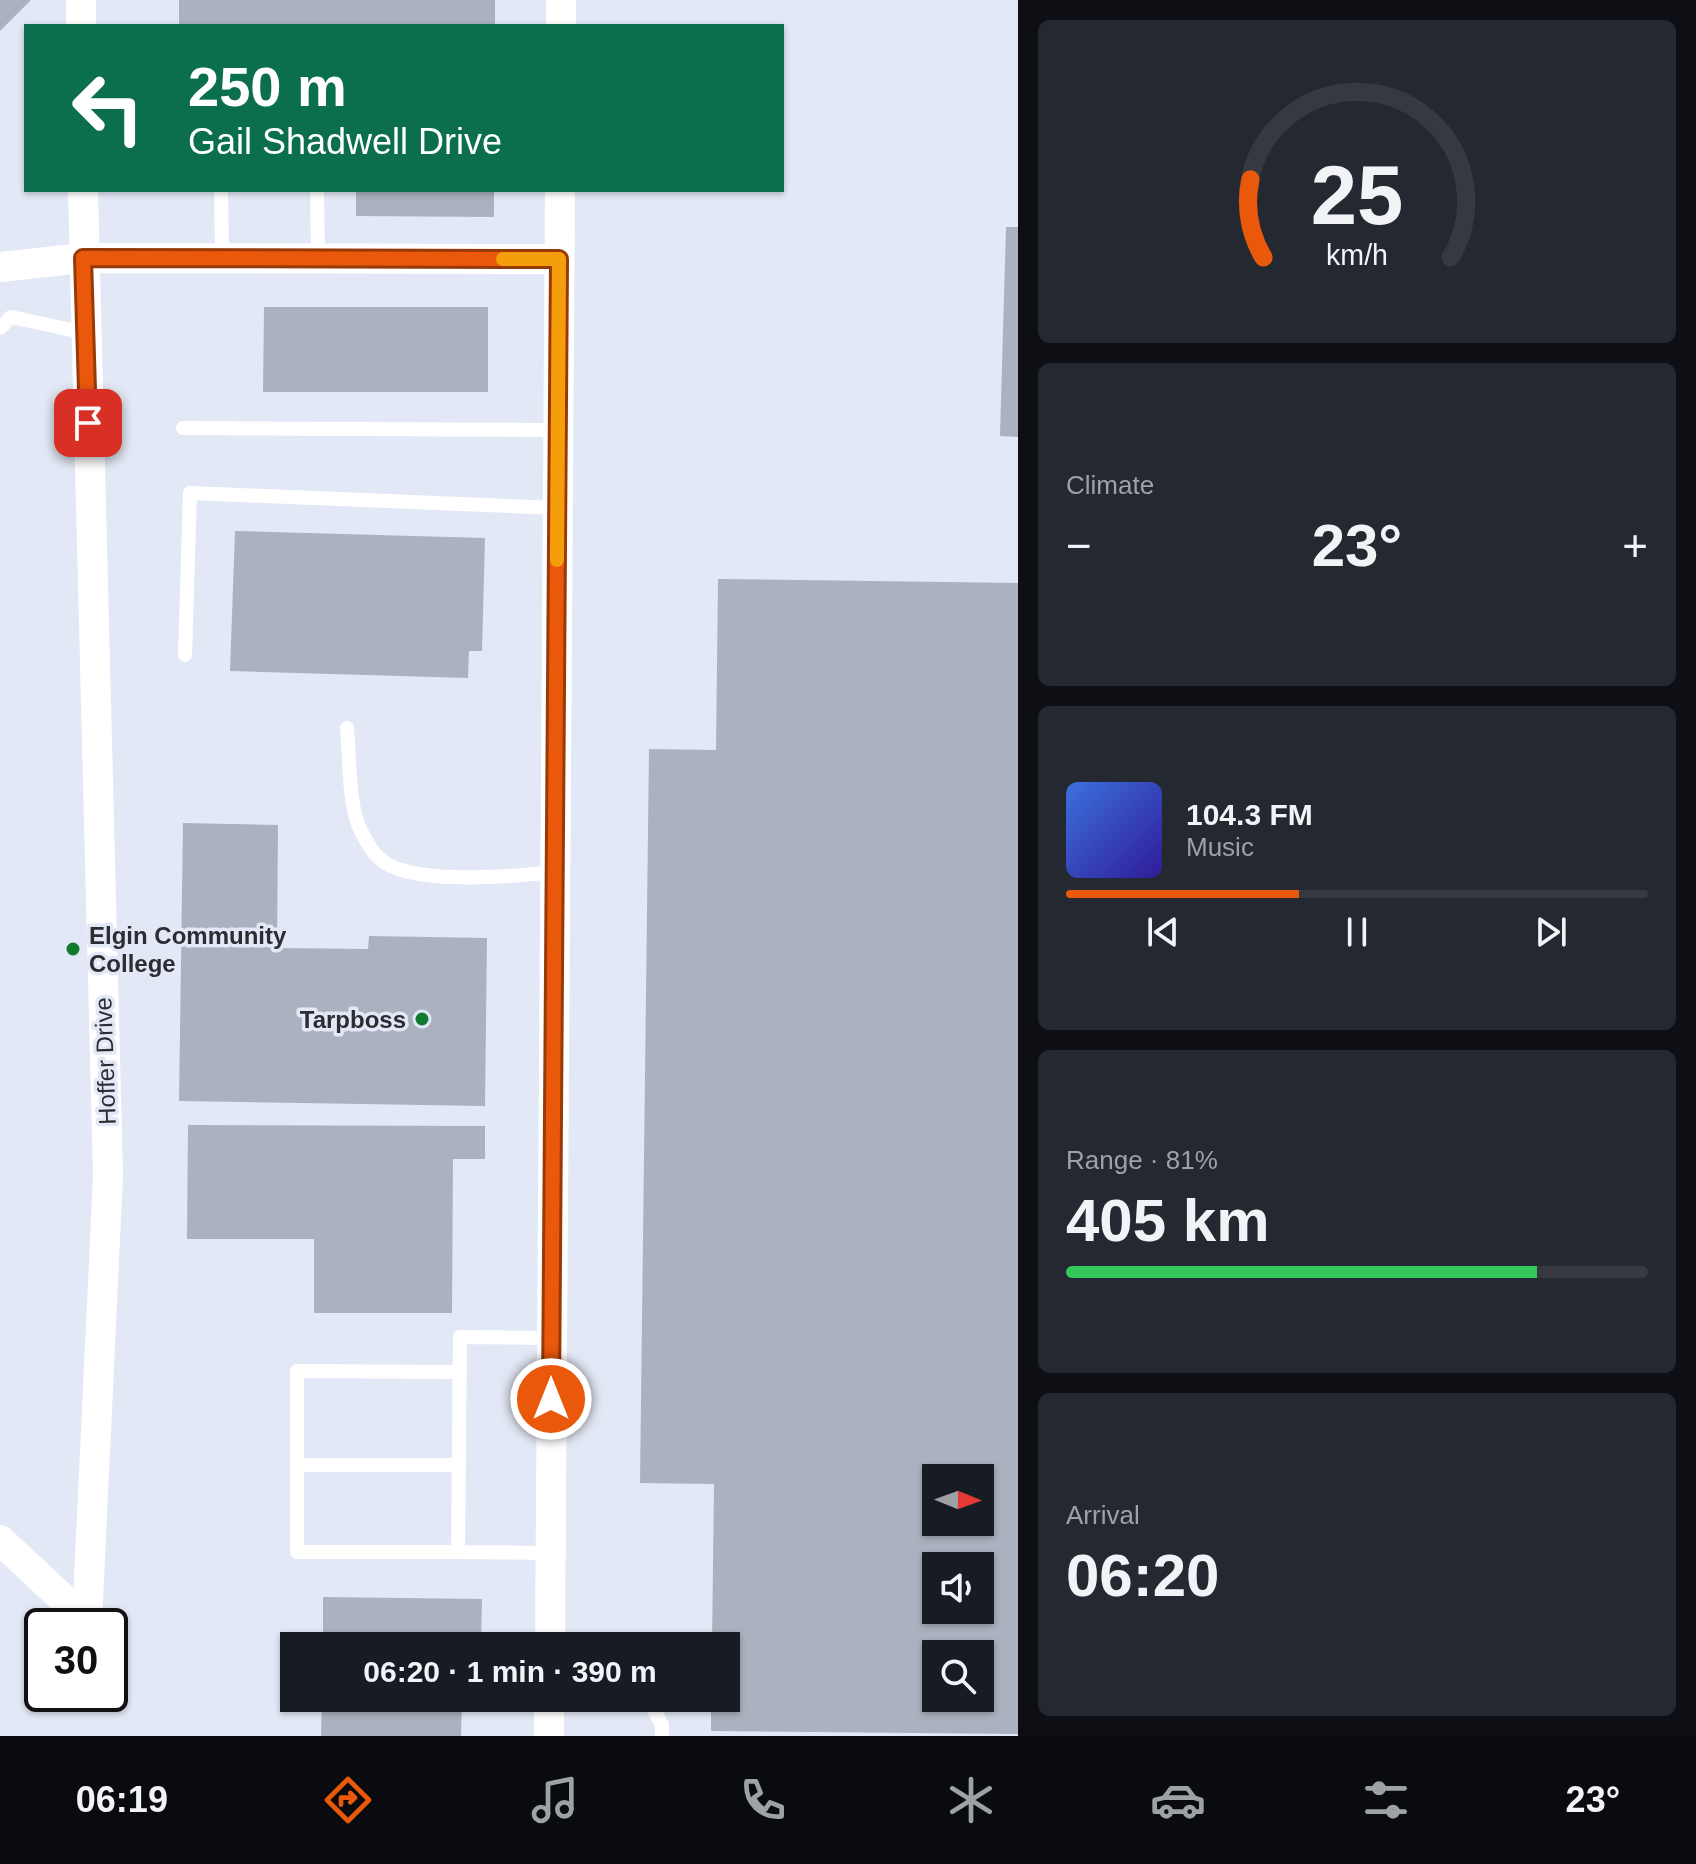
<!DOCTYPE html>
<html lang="en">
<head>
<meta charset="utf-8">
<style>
  :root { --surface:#171b24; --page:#242831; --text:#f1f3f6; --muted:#9ea1a6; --line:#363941; --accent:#ea580c }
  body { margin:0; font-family:Arial,sans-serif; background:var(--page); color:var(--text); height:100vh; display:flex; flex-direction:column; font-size:30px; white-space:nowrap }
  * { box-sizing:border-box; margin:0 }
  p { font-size:26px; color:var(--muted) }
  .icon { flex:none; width:44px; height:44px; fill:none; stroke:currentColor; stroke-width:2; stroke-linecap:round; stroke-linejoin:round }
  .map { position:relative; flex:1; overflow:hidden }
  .details { display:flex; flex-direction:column; gap:20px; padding:20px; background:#0d0f14; width:678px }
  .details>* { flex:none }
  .guide { position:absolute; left:24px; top:24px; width:760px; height:168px; border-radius:0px; box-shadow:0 2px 6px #0004; background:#0b6e4f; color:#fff; overflow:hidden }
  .needle { width:52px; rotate:91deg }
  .buttons { position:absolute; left:922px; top:1464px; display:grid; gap:16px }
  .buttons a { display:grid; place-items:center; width:72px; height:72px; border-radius:0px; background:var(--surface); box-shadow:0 2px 6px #0004; font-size:40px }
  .speed { position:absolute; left:24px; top:1608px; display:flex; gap:16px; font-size:40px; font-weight:700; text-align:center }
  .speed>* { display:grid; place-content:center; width:104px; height:104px; border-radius:50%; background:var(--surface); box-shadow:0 2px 6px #0004; line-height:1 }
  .speed .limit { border:4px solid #111; border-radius:12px; background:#fff; color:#111 }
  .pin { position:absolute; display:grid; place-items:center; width:68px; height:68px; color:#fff; margin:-34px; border-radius:16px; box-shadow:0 4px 12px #0006 }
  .me { position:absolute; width:88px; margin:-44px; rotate:0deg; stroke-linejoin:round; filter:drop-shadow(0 0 6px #0008) }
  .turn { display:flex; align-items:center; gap:28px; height:168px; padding:0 32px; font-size:36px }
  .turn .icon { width:104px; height:104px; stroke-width:2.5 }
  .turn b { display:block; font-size:56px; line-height:68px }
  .big { font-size:60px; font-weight:700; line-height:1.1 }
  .details .card { flex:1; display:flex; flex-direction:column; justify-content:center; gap:12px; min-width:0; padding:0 28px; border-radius:12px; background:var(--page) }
  .details .dial { align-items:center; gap:0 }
  .dial svg { height:208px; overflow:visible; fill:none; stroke:var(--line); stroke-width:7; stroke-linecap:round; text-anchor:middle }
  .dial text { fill:var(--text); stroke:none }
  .song { display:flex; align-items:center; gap:24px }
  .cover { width:96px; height:96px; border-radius:12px; background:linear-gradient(135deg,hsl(220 70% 55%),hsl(250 70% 35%)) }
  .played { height:8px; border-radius:4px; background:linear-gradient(90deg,var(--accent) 40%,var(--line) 40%) }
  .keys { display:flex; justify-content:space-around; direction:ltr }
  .heat { display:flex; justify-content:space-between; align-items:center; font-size:44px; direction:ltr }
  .charge { height:12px; border-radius:6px; background:linear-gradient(90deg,#34c759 81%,var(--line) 0) }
  .trip { position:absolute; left:280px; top:1632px; width:460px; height:80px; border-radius:0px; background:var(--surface); box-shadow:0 2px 6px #0004; font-weight:700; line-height:80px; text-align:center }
  .tab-bar { display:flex; height:128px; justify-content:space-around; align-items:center; background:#090b0e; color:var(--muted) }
  .tab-bar .icon { width:56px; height:56px }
  .tab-bar .selected { color:var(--accent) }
  .tab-bar b { font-size:36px; color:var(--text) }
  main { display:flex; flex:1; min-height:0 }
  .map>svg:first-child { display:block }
  .building { fill:#acb1bf; fill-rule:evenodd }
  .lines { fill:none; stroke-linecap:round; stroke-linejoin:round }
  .lane { stroke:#fff; stroke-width:14 }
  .street { stroke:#fff; stroke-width:30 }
  .route-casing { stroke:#983908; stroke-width:20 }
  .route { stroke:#ea580c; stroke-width:14 }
  .slow { stroke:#f59e0b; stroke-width:14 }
  .poi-dot { fill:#107b2f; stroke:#e3e8f6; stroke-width:3 }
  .labels { text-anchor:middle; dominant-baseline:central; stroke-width:7; stroke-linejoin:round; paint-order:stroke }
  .poi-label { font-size:24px; font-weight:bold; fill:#2b2d33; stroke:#e3e8f6; text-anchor:start }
  .street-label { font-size:24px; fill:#2b2d33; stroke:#e3e8f6 }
</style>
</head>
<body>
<main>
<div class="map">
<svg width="1018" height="1736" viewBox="0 0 1018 1736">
  <rect width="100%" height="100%" fill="#e3e8f6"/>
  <g class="building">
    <path d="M 0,0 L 31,0 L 0,31 Z"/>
    <rect x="179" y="0" width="316" height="26"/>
    <path d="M 356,190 L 494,190 L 494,217 L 356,216 Z"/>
    <path d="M 1006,227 L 1018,227 L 1018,437 L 1000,436 Z"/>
    <path d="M 264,307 L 488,307 L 488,392 L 263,392 Z"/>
    <path d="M 235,531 L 485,538 L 482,651 L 469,651 L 468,678 L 230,671 Z"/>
    <path d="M 718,579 L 1018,583 L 1018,1734 L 711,1731 L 711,1698 L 726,1698 L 726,1646 L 712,1646 L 714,1484 L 640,1483 L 649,749 L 716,750 ZM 936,1478 L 980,1478 L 980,1522 L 936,1522 ZM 936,1566 L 980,1566 L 980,1610 L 936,1610 ZM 936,1654 L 980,1654 L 980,1698 L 936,1698 Z"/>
    <path d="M 183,823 L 278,825 L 277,948 L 368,949 L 369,936 L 487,938 L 485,1106 L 179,1101 Z"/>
    <path d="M 188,1125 L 485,1126 L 485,1159 L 453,1159 L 452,1313 L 314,1313 L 314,1239 L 187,1239 Z"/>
    <path d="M 323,1597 L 482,1599 L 481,1646 L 323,1646 Z"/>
    <path d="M 322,1698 L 462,1698 L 461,1736 L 321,1736 Z"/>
  </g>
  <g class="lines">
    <g class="lane">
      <path d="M 221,190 L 222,258"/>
      <path d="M 317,190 L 318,259"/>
      <path d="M 0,328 L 11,317 L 86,333"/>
      <path d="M 183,428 L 558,430"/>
      <path d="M 185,655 L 190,493 L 558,508"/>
      <path d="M 347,728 C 350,758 348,793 357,821 C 360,831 371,851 379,858 C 408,887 516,876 555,872"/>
      <path d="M 297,1465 L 459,1465"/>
      <path d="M 458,1552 L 297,1552 L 297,1371 L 460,1372"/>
      <path d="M 550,1553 L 458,1552 L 460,1337 L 552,1338"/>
      <path d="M 635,1698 L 650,1703 L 662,1725 L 662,1736"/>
    </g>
    <g class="street">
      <path d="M 81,0 L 81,26"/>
      <path d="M 561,26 L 561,0"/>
      <path d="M 0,267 L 83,258 L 559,259"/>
      <path d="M 0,1540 L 87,1621 L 108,1176 L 83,190"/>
      <path d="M 550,1646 L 560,190"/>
      <path d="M 549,1736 L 549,1698"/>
    </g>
  </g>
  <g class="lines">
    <defs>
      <path id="route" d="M 88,423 L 83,258 L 559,259 L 551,1399"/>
    </defs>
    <use href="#route" class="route-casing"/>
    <use href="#route" class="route"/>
    <path class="slow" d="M 503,259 L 559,259 L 557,560"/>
  </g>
  <g class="poi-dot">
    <circle cx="73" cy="949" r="8"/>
    <circle cx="422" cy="1019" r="8"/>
  </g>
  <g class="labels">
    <g class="poi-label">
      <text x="89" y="935">Elgin Community<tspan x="89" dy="28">College</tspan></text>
      <text x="406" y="1019" text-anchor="end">Tarpboss</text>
    </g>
    <g class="street-label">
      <text transform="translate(105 1061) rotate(-92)">Hoffer Drive</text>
    </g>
  </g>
</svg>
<div class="buttons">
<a><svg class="needle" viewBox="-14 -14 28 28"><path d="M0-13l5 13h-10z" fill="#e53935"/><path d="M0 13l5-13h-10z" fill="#9ea1a6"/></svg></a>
<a><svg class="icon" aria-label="sound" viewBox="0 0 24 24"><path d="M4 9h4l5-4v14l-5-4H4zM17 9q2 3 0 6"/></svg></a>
<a><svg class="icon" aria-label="search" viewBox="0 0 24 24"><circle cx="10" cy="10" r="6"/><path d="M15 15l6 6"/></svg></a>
</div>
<div class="speed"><div class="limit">30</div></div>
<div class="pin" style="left:88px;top:423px;background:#d93025"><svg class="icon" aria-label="arrive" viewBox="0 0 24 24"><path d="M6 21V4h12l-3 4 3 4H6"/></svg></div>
<svg class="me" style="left:551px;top:1399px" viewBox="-20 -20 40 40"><circle r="17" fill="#ea580c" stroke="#fff" stroke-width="3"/><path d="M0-11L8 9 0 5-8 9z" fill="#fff"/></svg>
<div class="trip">06:20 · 1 min · 390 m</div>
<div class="guide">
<div class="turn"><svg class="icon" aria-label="left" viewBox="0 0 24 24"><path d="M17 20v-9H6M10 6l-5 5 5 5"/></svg><div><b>250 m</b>Gail Shadwell Drive</div></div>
</div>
</div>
<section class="details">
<div class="card dial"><svg viewBox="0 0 100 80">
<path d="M14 69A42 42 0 1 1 86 69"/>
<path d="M14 69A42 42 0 0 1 9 39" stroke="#ea580c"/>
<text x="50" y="56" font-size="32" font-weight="700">25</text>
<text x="50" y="72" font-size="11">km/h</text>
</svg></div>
<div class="card"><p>Climate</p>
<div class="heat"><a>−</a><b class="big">23°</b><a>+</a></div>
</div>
<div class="card">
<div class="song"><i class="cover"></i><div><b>104.3 FM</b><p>Music</p></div></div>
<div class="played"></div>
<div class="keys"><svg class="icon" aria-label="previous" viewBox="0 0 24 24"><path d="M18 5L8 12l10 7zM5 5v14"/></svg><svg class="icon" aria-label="pause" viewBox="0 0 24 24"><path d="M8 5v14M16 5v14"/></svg><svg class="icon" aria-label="next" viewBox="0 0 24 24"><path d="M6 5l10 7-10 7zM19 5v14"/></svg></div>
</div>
<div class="card"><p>Range · 81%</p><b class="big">405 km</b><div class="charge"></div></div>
<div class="card"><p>Arrival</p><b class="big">06:20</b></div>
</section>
</main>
<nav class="tab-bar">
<b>06:19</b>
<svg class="icon selected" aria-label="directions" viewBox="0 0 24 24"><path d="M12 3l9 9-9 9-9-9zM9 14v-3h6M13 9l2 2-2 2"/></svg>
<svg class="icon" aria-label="music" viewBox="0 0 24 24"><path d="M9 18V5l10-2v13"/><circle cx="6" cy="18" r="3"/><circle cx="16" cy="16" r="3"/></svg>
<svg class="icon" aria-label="phone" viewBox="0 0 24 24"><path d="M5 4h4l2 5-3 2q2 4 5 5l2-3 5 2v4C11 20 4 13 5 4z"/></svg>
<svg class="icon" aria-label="climate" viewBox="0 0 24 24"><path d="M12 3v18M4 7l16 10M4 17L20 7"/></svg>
<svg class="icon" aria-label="car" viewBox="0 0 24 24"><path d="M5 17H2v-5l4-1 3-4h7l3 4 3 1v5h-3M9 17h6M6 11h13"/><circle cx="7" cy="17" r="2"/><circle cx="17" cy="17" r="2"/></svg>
<svg class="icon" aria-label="filters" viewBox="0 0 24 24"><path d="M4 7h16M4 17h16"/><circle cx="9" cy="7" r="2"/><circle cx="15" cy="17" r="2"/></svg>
<b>23°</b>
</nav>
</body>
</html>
